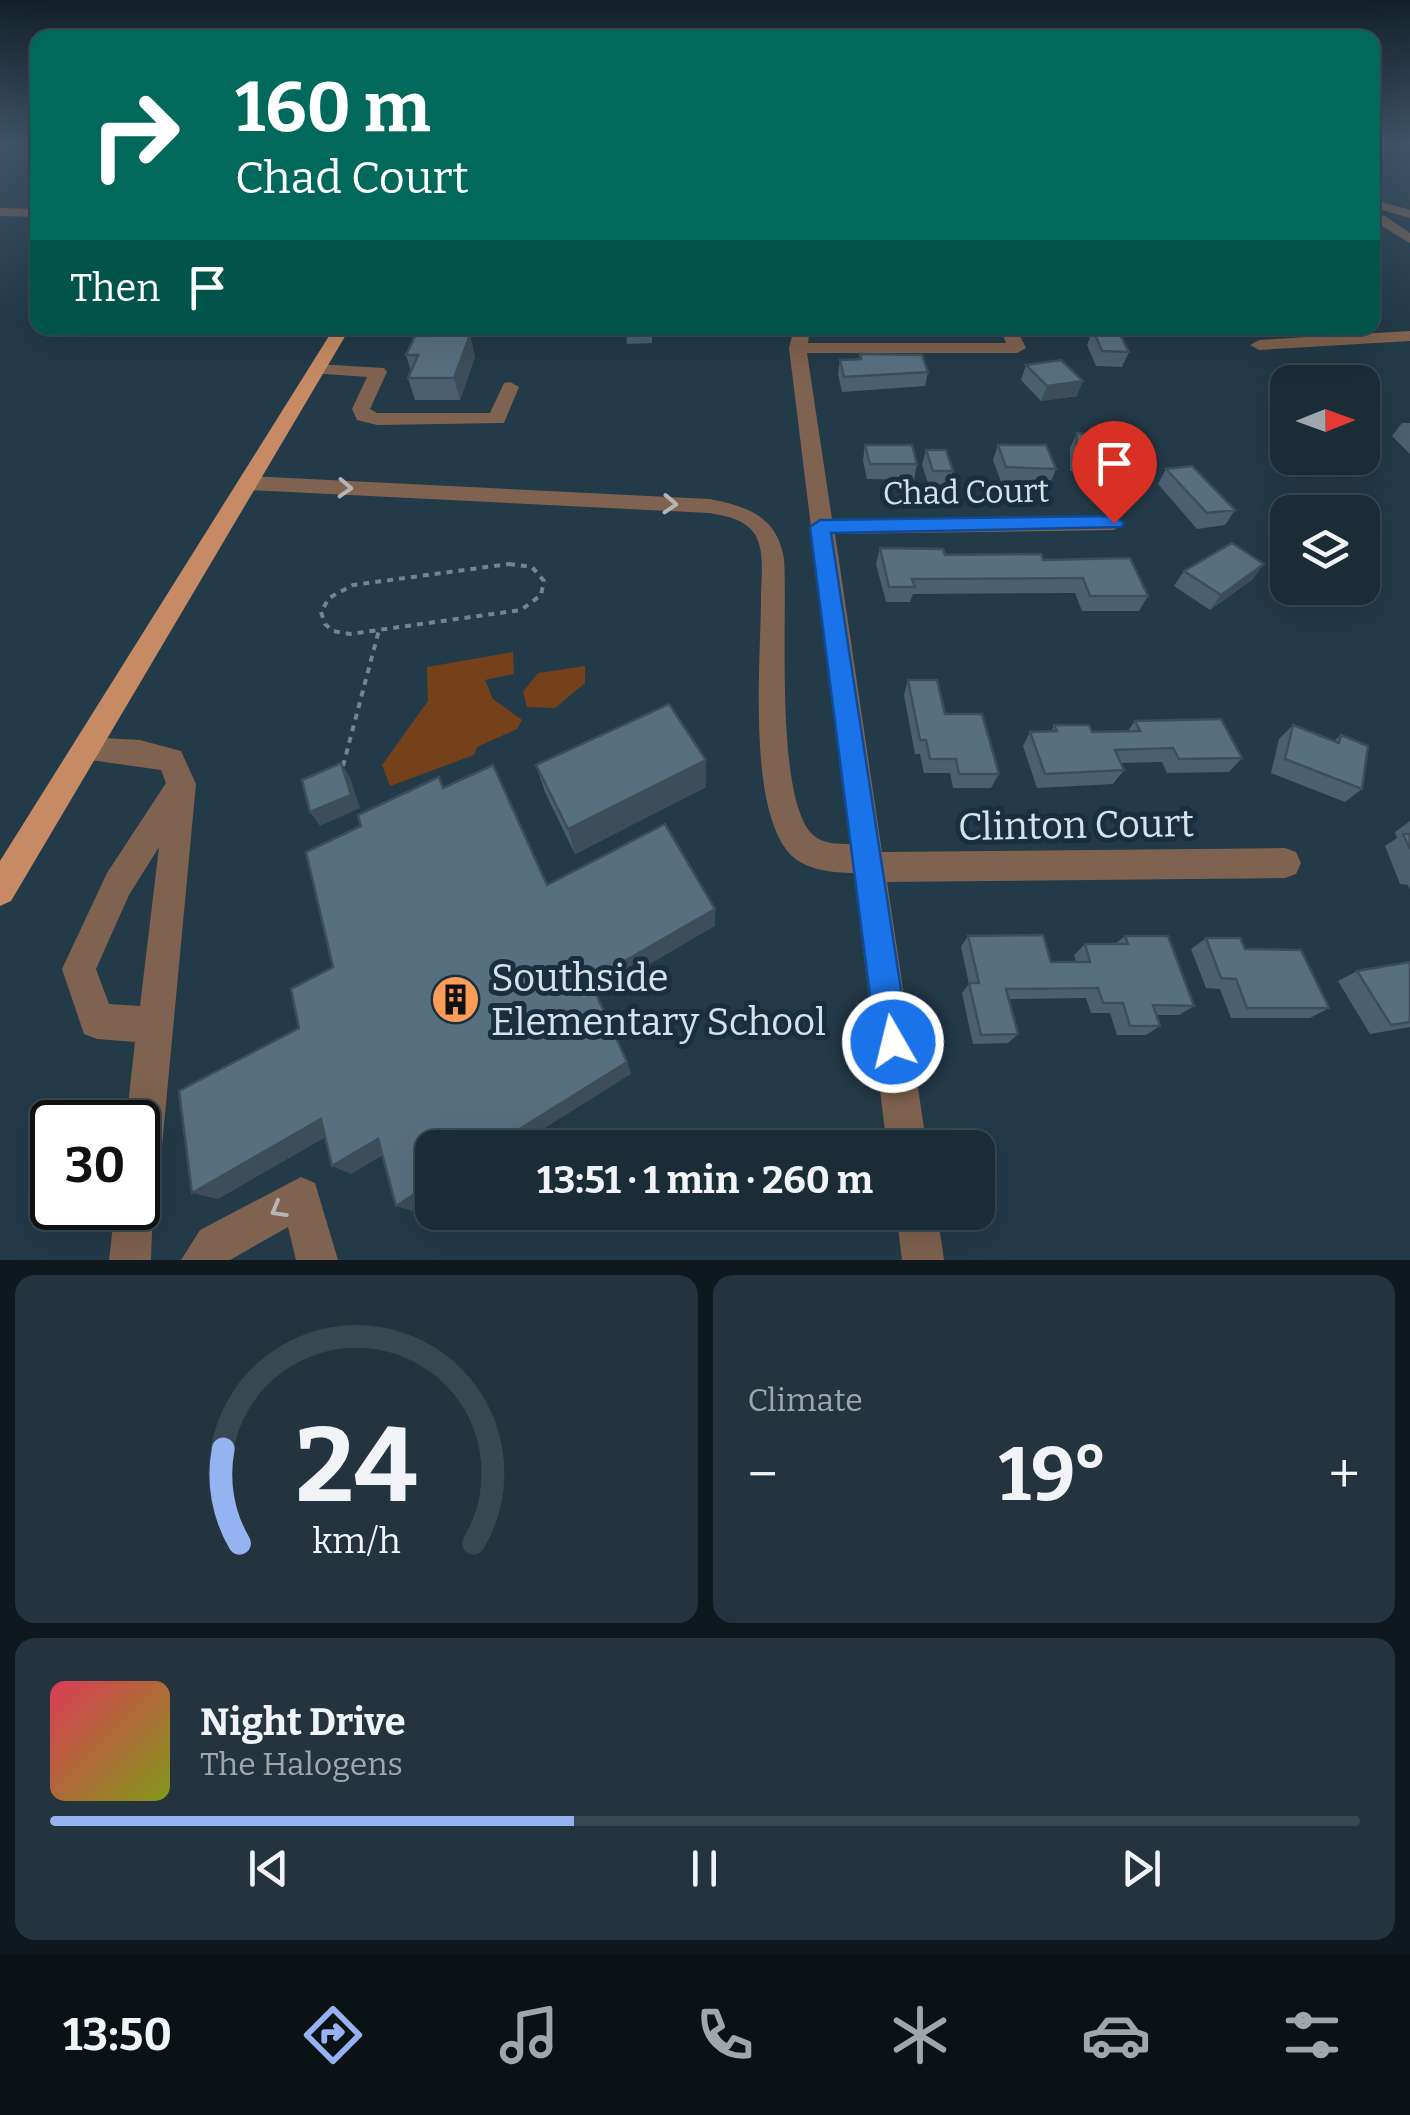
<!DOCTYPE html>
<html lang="en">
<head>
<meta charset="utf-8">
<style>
  :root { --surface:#1a2c36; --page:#23343e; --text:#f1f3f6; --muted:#9fa7ad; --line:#384851; --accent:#95b2f1 }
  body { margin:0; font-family:Bitter,serif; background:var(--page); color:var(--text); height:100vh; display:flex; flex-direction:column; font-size:38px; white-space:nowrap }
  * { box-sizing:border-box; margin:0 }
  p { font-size:32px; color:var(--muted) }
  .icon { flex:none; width:55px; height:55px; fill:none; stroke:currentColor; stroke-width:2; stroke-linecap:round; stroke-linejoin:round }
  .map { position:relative; height:1260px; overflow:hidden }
  .sheet { display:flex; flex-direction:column; gap:15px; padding:15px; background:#0e181e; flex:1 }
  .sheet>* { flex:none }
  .banner { position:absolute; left:30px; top:30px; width:1350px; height:305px; border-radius:20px; box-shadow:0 10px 40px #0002,0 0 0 2px var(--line); background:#00695c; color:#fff; overflow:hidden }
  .needle { width:65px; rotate:89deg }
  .fabs { position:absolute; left:1270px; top:365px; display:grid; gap:20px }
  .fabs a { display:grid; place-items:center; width:110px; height:110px; border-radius:20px; background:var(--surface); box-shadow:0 10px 40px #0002,0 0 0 2px var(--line); font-size:50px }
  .speed { position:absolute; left:30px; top:1100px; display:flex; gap:20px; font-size:50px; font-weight:700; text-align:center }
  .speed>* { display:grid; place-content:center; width:130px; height:130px; border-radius:50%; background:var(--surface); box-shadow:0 10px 40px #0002,0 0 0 2px var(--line); line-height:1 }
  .speed .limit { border:5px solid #111; border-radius:15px; background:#fff; color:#111 }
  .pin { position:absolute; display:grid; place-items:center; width:85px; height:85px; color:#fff; margin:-102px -42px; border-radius:50% 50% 50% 0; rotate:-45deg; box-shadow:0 0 10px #0007 }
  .pin .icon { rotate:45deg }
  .me { position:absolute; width:110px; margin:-55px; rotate:352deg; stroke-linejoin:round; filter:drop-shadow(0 0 8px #0008) }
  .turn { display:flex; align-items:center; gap:35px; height:210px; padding:0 40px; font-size:45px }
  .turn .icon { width:130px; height:130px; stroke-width:2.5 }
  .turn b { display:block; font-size:70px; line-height:85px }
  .then { display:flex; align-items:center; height:95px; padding:0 40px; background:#0003; gap:20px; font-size:38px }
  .big { font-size:75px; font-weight:700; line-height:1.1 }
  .sheet .card { flex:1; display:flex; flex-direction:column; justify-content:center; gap:15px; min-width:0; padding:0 35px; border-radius:20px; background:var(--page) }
  .sheet .dial { align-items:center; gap:0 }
  .dial svg { height:260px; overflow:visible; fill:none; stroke:var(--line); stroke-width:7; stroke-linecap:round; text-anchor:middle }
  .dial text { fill:var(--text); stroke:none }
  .song { display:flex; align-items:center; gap:30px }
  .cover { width:120px; height:120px; border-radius:15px; background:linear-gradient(135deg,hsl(350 70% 55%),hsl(70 70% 35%)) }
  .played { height:10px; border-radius:5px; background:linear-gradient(90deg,var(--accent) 40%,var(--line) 40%) }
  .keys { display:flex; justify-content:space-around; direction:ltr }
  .heat { display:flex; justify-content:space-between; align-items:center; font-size:55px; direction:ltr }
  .sheet .tiles { flex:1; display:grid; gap:15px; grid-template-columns:1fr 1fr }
  .card:last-child { grid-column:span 2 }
  .trip { position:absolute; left:415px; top:1130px; width:580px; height:100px; border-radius:20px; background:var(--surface); box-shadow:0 10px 40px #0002,0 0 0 2px var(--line); font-weight:700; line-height:100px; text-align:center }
  .tab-bar { display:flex; height:160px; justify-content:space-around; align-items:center; background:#0a1216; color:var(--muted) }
  .tab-bar .icon { width:70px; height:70px }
  .tab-bar .on { color:var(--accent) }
  .tab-bar b { font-size:45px; color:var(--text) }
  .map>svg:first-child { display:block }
  .green { fill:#74411b }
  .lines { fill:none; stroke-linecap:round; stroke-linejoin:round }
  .path { stroke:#728591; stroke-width:4; stroke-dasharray:6 6; stroke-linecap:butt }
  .minor { fill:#7f624f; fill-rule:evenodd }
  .major { fill:#c68b64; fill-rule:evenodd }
  .wall { fill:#4b606e }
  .shaded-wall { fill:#3d4e5a }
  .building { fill:#577080; stroke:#3d4e5a; stroke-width:2.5 }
  .oneway { stroke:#b6b5b4 }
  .route { fill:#1a73e8; stroke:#114b97; stroke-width:2.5 }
  .labels { text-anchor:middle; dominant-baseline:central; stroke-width:10; stroke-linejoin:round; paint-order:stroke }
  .street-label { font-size:32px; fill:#d4e2eb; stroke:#192f3d }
  .near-street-label { font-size:38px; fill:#d4e2eb; stroke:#192f3d }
  .near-poi-label { font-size:38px; fill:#d4e2eb; stroke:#192f3d; text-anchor:start }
</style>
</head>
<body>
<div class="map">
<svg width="1410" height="1260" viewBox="0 0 1410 1260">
  <rect width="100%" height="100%" fill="#233a48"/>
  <g class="green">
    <path d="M 513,652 L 514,674 L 485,680 L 493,699 L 522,720 L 517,729 L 477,747 L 474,755 L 390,786 L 382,765 L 428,701 L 427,667 Z"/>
    <path d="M 585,666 L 585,683 L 555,708 L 527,707 L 523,692 L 538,673 Z"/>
  </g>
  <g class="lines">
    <g class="path">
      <path d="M 509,564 L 532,567 L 544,581 L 541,595 L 521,610 L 350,634 L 333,631 L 325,624 L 321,612 L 329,598 L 353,585 Z"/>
      <path d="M 343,766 L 379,630"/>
    </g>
    <g class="minor">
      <path d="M 1372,199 L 1410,210 L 1410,218 L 1372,207 Z"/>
      <path d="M 0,208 L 38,209 L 38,217 L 0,216 Z"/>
      <path d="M 1375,216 L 1385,216 L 1410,233 L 1410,243 L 1375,222 Z"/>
      <path d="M 794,328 L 810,328 L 808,343 L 1006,343 L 1000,328 L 1016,328 L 1026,348 L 1017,353 L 807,353 L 832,519 L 1114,516 L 1125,523 L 1114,530 L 835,534 L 882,852 L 1285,848 L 1296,852 L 1301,863 L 1296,874 L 1285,878 L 887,882 L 927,1148 L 887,1148 L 854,873 C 833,873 804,870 789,853 C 747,804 761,661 761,597 C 761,578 765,554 756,536 C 746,519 726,516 709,513 L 248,490 L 238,483 L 248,476 L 709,499 C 747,506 777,516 784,559 C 788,616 774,798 813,835 C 823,844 838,844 850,844 L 789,348 Z"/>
      <path d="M 1410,331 L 1410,341 L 1259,350 L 1250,345 L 1259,340 Z"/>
      <path d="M 317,364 L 384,368 L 387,372 L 370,409 L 377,413 L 490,413 L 504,383 L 510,382 L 519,387 L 504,423 L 377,425 L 357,420 L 352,409 L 367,377 L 311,373 L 308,369 Z"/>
      <path d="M 86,737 L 140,740 L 181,751 L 196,784 L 158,1189 L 153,1202 L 151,1260 L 109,1260 L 115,1208 L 138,1208 L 138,1122 L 126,1122 L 135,1042 L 97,1039 L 84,1034 L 62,969 L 107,873 L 166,783 L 161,770 L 76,758 L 72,749 L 76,740 ZM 159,847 L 140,1006 L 109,1004 L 96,969 L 129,895 Z"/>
      <path d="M 301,1177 L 315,1183 L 338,1260 L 296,1260 L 288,1227 L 230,1260 L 181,1260 L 200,1230 Z"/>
      <path d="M 896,1212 L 937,1212 L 944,1260 L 902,1260 Z"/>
    </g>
    <path class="major" d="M 334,328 L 350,328 L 11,901 L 0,906 L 0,861 Z"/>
  </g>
  <g class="wall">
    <path d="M 515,328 L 563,328 L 515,329 Z"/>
    <path d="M 619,328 L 690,328 L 690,330 L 652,330 L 652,343 L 627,344 L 626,330 L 619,330 Z"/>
    <rect x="741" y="328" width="21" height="3"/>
    <path d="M 1061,328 L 1088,328 L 1086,331 L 1066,331 Z"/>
    <path d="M 1093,330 L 1129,352 L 1122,367 L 1096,366 L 1087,345 Z"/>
    <path d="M 470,335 L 475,357 L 460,400 L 415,400 L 408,378 L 411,372 L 406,355 Z"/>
    <path d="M 860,354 L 928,372 L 925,386 L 842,392 L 838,374 L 840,360 L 859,359 Z"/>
    <path d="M 1026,365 L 1077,396 L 1041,401 L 1021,380 Z"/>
    <path d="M 1402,423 L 1410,423 L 1410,454 L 1392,436 Z"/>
    <path d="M 1077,433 L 1115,460 L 1108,475 L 1070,471 L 1070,448 Z"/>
    <path d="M 865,445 L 917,464 L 914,480 L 867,479 L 863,460 Z"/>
    <path d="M 998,445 L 1056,469 L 1050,484 L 1001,482 L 993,460 Z"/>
    <path d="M 926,450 L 953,471 L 949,486 L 929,486 L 922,465 Z"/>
    <path d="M 1166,469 L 1235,510 L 1225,525 L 1197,529 L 1158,484 Z"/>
    <path d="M 880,548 L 945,555 L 1043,560 L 1148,596 L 1139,611 L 1082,611 L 1075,593 L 913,594 L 910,602 L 886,602 L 876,564 Z"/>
    <path d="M 1184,571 L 1253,579 L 1210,610 L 1174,586 Z"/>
    <path d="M 908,680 L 945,714 L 999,774 L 991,788 L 953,788 L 950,773 L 924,773 L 920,754 L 915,754 L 904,695 Z"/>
    <path d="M 1135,721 L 1242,758 L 1229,772 L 1167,773 L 1162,762 L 1121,763 L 1124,770 L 1113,784 L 1037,788 L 1023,746 L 1030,732 L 1051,732 L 1054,725 L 1092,732 L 1127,732 Z"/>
    <path d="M 1293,725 L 1334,741 L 1341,735 L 1362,789 L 1345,802 L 1271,773 L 1279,739 Z"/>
    <path d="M 536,765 L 706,787 L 575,854 L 545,792 Z"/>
    <path d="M 1410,821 L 1410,889 L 1408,885 L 1400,884 L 1385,846 L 1397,838 L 1395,832 Z"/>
    <path d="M 968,936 L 1051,962 L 1076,962 L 1074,955 L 1085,944 L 1115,944 L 1125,936 L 1194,1006 L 1179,1015 L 1156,1015 L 1160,1026 L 1146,1035 L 1117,1035 L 1110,1013 L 1091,1013 L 1086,998 L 1009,999 L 1018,1034 L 1008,1043 L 973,1044 L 962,993 L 969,984 L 961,947 Z"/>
    <path d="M 1206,938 L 1245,949 L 1329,1008 L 1310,1018 L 1231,1018 L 1220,989 L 1206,988 L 1191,949 Z"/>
    <path d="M 1410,962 L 1410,1027 L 1370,1034 L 1338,981 L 1357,971 Z"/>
  </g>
  <g class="shaded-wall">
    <path d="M 470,335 L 475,357 L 460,400 L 454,378 Z"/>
    <path d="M 1083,381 L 1077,396 L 1041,401 L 1047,386 Z"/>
    <path d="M 1264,564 L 1253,579 L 1210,610 L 1221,595 Z"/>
    <path d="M 706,760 L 706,787 L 575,854 L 568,829 Z"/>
    <path d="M 341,763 L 350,777 L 360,808 L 320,826 L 310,812 Z"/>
    <path d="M 715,909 L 715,926 L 595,996 L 590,981 Z"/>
    <path d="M 627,1062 L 631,1074 L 513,1148 L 489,1148 Z"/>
    <path d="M 321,1119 L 340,1129 L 218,1199 L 192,1193 Z"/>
    <path d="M 378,1139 L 395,1148 L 351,1174 L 332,1166 Z"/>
    <path d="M 432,1183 L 432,1198 L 412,1211 L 396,1206 Z"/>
  </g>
  <g class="building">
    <rect x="626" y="328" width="25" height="2"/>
    <path d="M 1093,330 L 1118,331 L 1129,352 L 1102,351 Z"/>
    <path d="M 470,335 L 454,378 L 408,378 L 418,355 L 406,355 L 415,336 Z"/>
    <path d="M 860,354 L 922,355 L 928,372 L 844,377 L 840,360 L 861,359 Z"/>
    <path d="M 1061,360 L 1083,381 L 1047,386 L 1026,365 Z"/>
    <path d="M 1077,433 L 1114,438 L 1115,460 L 1076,456 Z"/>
    <path d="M 865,445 L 912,445 L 917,464 L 870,464 Z"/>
    <path d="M 998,445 L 1046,445 L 1056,469 L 1006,467 Z"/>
    <path d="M 926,450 L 946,450 L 953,471 L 933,471 Z"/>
    <path d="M 1192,466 L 1235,510 L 1207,513 L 1166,469 Z"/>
    <path d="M 1232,543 L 1264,564 L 1221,595 L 1184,571 Z"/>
    <path d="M 880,548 L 943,549 L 945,555 L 1041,554 L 1043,560 L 1130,558 L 1148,596 L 1090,596 L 1083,578 L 912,579 L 915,587 L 889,587 Z"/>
    <path d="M 908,680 L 937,680 L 945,714 L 982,714 L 999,774 L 959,774 L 956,759 L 930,759 L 926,740 L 920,740 Z"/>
    <path d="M 669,704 L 706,760 L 568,829 L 536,765 Z"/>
    <path d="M 1221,719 L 1242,758 L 1179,759 L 1173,748 L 1115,750 L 1124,770 L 1045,774 L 1030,732 L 1057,731 L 1054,725 L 1089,725 L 1092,732 L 1140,731 L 1135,721 Z"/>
    <path d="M 1293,725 L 1339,743 L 1341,735 L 1368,746 L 1362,789 L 1285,759 Z"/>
    <path d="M 341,763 L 351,795 L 310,812 L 302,780 Z"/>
    <path d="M 493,765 L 547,885 L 665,824 L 715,909 L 590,981 L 627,1062 L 489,1148 L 432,1148 L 432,1183 L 396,1206 L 378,1139 L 332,1166 L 321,1119 L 192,1193 L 179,1091 L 299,1028 L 291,989 L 333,967 L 306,852 L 361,826 L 358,815 L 439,777 L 443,788 Z"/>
    <path d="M 1403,834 L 1410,834 L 1410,849 Z"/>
    <path d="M 1043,935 L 1051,962 L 1090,962 L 1085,944 L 1128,944 L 1125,936 L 1168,936 L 1194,1006 L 1153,1005 L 1160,1026 L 1130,1026 L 1123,1003 L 1103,1003 L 1098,988 L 1006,989 L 1018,1034 L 981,1035 L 969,983 L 979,983 L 968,936 Z"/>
    <path d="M 1206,938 L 1240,938 L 1245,949 L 1301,950 L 1329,1008 L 1247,1008 L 1236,979 L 1221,978 Z"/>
    <path d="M 1410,962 L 1410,1022 L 1391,1025 L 1357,971 Z"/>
  </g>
  <defs><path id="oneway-chevron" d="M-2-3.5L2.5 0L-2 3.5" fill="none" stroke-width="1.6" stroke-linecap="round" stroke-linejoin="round" transform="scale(2.5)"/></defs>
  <g class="oneway">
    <use href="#oneway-chevron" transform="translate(345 488) rotate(3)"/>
    <use href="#oneway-chevron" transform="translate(670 504) rotate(3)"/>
    <use href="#oneway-chevron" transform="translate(278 1210) rotate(150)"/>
  </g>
  <linearGradient id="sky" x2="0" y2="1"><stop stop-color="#132028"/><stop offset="0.45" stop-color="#3f556a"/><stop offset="1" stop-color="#3f556a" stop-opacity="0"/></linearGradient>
  <rect width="1410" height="321" fill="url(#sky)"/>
  <path class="route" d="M 1114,516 L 1124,523 L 1121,527 L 831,533 L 909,1042 L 904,1054 L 893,1059 L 881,1054 L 876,1042 L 810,527 L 820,520 Z"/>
  <defs>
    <symbol id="building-disc" viewBox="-11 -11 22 22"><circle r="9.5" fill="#fd9c56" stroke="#192f3d"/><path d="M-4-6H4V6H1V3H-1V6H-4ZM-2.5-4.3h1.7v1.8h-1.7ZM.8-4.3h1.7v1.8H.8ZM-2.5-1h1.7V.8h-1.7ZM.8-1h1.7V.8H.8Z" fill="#111"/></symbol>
  </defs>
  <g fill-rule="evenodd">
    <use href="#building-disc" x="428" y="972" width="55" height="55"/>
  </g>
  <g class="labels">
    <g class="street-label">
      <text transform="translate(966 492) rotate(-1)">Chad Court</text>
    </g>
    <g class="near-street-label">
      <text transform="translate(1076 825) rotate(-1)">Clinton Court</text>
    </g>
    <g class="near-poi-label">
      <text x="491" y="978">Southside<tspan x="491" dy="44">Elementary School</tspan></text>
    </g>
  </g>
</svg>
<div class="fabs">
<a><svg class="needle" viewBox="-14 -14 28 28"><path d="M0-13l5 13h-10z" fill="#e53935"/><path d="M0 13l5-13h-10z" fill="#9fa7ad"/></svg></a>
<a><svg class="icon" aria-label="layers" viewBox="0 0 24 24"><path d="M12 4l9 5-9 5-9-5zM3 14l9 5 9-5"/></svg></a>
</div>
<div class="speed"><div class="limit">30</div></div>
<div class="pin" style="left:1114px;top:523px;background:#d93025"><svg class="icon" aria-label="arrive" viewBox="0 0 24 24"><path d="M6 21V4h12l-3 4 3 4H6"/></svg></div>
<svg class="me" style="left:893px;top:1042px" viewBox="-20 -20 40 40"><circle r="17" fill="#1a73e8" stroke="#fff" stroke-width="3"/><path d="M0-11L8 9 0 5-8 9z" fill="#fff"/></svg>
<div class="trip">13:51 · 1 min · 260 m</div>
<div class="banner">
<div class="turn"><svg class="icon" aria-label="right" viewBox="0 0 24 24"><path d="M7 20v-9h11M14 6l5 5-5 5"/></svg><div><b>160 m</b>Chad Court</div></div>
<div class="then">Then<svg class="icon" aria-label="arrive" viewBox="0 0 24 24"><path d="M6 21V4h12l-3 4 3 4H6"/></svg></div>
</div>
</div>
<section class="sheet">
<div class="tiles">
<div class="card dial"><svg viewBox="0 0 100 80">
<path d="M14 69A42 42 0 1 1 86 69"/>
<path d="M14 69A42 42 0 0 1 9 40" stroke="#95b2f1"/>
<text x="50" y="56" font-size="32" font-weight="700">24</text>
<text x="50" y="72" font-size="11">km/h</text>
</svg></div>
<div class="card"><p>Climate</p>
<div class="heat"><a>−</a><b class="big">19°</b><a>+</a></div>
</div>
<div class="card">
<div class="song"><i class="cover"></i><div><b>Night Drive</b><p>The Halogens</p></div></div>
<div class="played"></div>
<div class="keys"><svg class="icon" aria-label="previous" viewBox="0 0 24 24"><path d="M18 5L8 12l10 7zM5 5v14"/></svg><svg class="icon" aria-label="pause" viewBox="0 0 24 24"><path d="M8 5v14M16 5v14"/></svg><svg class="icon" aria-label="next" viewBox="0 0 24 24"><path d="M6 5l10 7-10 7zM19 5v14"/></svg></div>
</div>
</div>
</section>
<nav class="tab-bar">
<b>13:50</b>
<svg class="icon on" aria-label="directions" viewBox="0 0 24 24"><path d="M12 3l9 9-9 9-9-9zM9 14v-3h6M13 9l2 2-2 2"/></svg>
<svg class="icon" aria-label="music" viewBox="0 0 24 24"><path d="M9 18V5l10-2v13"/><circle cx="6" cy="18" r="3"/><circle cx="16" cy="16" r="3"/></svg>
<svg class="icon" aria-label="phone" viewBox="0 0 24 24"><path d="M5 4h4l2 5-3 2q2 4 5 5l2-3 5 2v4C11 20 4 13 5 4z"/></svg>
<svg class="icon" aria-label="climate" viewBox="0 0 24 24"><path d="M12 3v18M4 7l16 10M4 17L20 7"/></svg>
<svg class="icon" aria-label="car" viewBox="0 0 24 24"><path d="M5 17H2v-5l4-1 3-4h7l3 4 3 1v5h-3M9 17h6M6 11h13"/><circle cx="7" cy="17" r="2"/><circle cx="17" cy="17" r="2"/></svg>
<svg class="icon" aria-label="filters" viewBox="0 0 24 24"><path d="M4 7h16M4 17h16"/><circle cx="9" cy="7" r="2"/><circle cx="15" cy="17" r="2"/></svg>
</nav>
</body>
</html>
